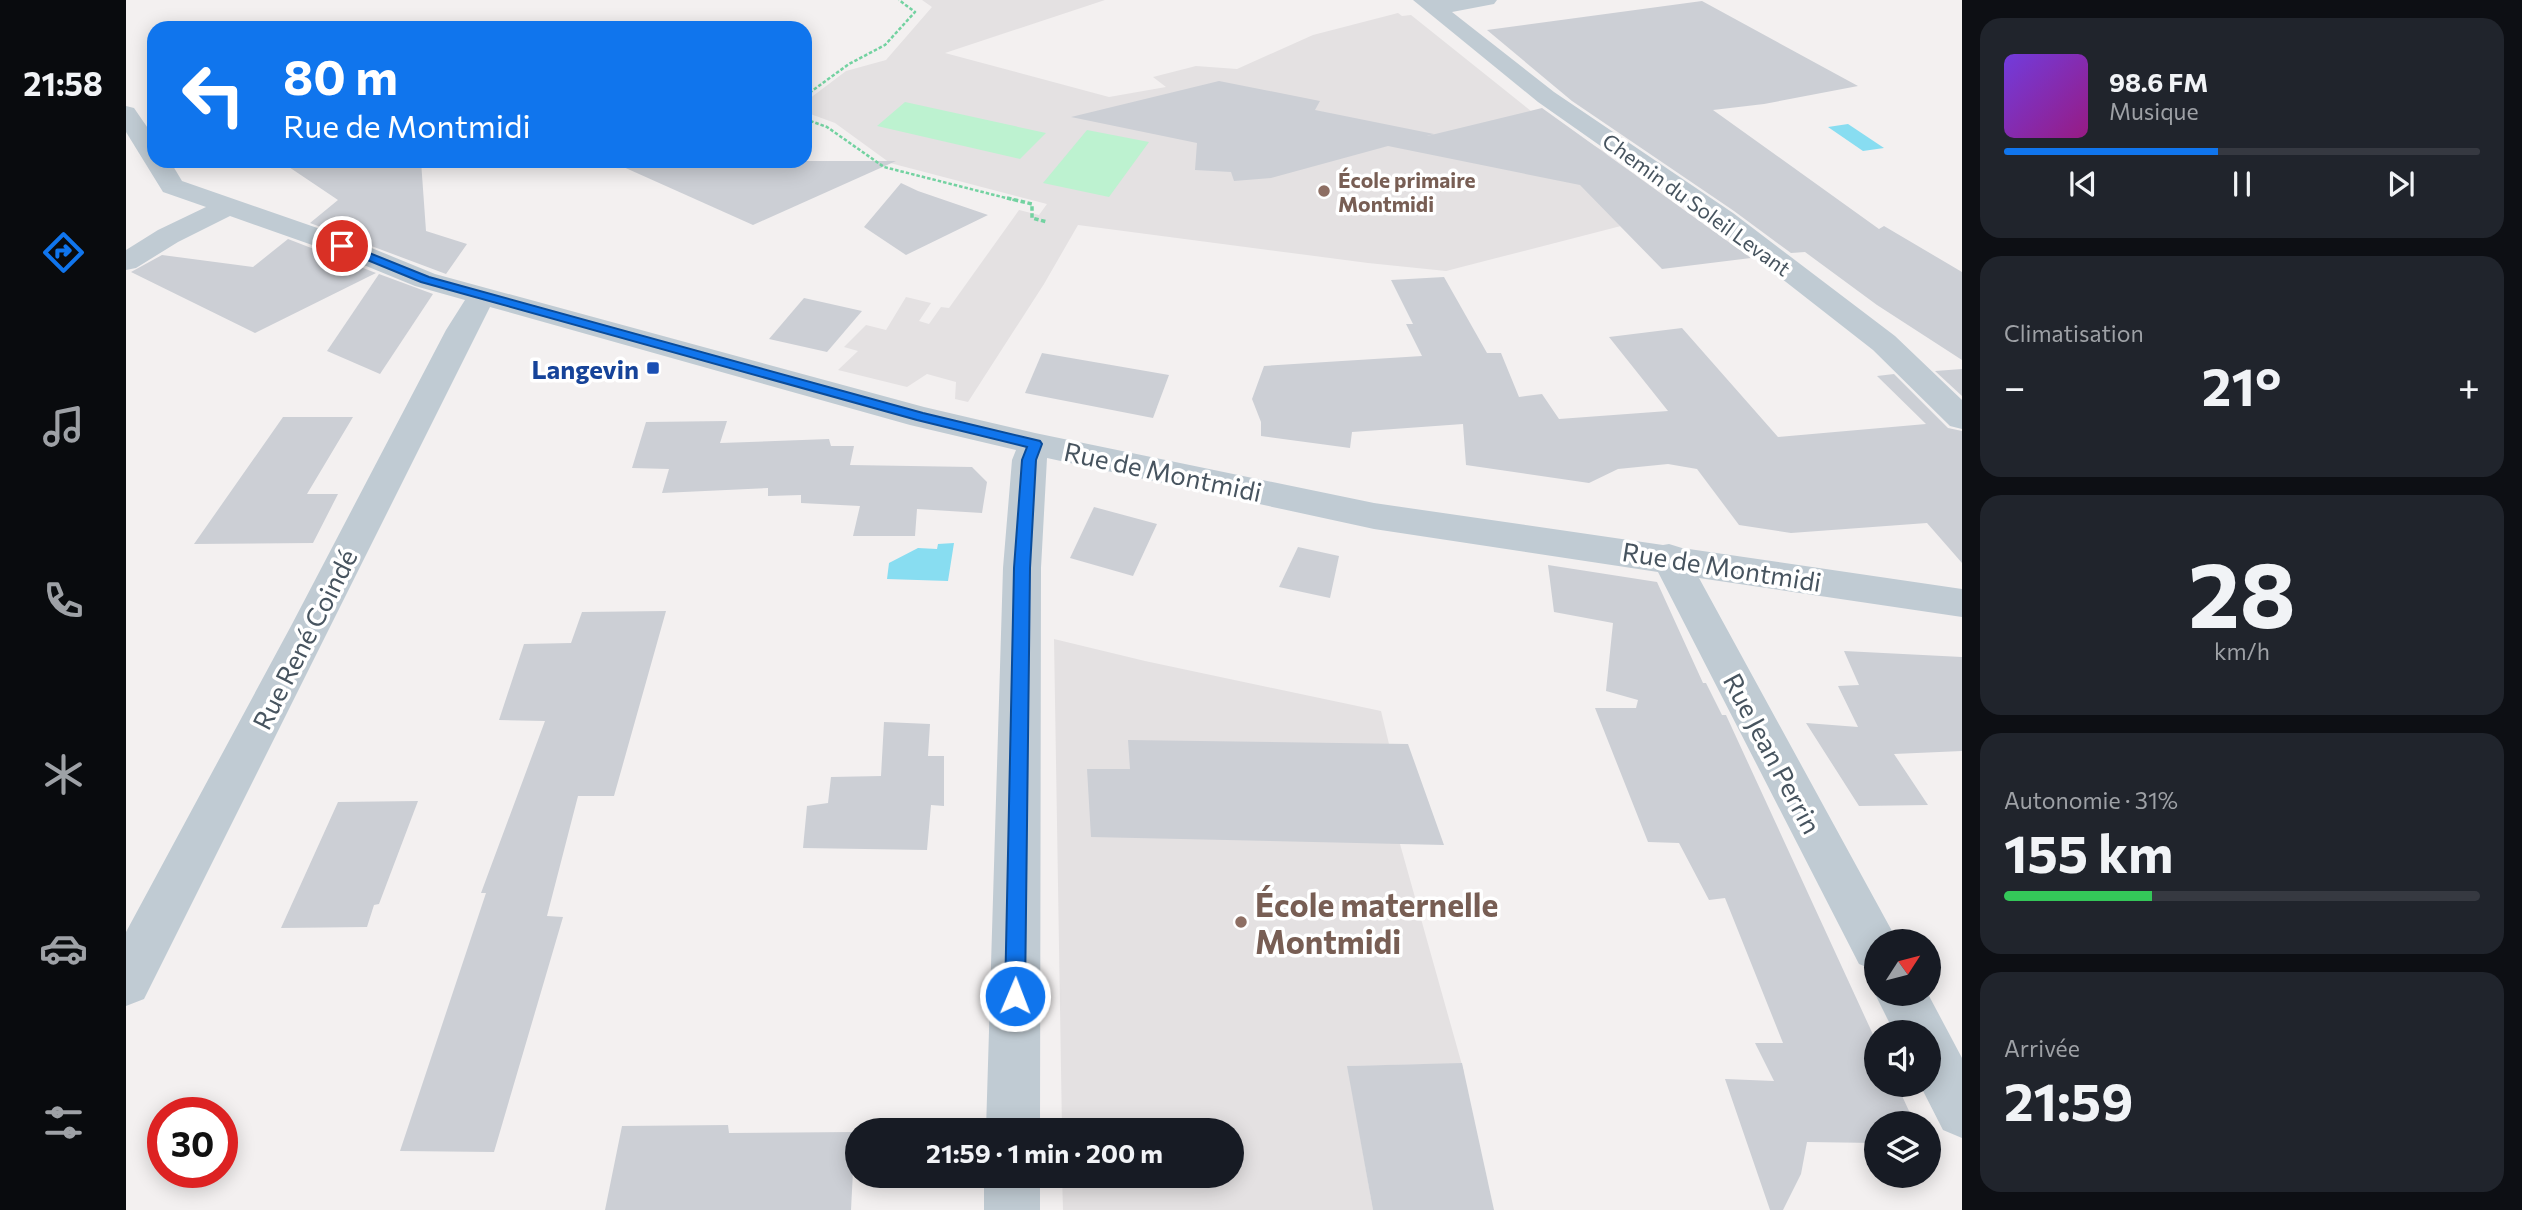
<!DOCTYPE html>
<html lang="fr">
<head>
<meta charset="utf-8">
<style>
  :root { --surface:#171b24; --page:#20242c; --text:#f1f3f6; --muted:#9ea1a6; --line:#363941; --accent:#1075ed }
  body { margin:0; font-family:Commissioner,sans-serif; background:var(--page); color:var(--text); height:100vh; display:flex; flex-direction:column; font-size:26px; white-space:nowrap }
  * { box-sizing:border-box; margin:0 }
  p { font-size:23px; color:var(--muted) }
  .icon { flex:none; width:38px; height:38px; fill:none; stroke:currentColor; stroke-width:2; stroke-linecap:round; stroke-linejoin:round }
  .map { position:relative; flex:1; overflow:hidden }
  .sheet { display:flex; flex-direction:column; gap:18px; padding:18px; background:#0d0f14; width:560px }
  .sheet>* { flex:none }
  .guide { position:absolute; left:21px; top:21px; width:665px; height:147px; border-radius:21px; box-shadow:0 4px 18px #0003; background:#1075ed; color:#fff; overflow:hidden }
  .needle { width:46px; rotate:54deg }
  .tools { position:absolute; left:1738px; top:929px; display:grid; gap:14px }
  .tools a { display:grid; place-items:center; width:77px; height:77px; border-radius:50%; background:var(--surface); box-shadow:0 4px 18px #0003; font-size:35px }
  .speed { position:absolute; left:21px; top:1097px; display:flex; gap:14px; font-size:35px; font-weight:700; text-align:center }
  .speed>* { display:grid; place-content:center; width:91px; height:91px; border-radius:50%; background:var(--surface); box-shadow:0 4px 18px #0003; line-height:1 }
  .speed .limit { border:10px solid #d22; background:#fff; color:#111 }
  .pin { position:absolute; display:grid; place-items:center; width:60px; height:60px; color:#fff; margin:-30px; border:4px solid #fff; border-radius:50%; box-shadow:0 2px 7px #0007 }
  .me { position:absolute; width:77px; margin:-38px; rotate:1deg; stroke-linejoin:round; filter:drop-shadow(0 0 5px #0008) }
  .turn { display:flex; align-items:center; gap:24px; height:147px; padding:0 21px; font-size:32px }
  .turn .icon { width:91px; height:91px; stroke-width:2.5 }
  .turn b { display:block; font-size:49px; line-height:60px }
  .big { font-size:52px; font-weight:700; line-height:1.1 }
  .sheet .card { flex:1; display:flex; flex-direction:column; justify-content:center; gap:10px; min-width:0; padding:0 24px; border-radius:21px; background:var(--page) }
  .sheet .dial { align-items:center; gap:0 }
  .dial b { font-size:91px; line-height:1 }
  .song { display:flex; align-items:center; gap:21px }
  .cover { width:84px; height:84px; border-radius:10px; background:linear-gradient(135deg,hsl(260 70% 55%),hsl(310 70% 35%)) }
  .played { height:7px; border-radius:4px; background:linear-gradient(90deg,var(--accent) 45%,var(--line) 45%) }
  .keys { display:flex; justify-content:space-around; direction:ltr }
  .heat { display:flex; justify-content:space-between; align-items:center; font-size:38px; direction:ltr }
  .charge { height:10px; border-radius:5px; background:linear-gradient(90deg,#34c759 31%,var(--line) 0) }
  .trip { position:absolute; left:719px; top:1118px; width:399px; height:70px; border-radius:35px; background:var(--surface); box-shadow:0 4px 18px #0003; font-weight:700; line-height:70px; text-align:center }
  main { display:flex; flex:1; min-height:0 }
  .tabs { display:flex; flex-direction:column; width:126px; justify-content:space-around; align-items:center; background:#090b0e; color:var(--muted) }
  .tabs .icon { width:49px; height:49px }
  .tabs .current { color:var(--accent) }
  .tabs b { font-size:32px; color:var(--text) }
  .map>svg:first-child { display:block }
  .education { fill:#e4e1e2 }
  .green { fill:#bdf2d0 }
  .water { fill:#88ddf1 }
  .building { fill:#cccfd5 }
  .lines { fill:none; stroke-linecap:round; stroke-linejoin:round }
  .path-far1 { stroke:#73d2a1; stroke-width:2.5; stroke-dasharray:3.5 2; stroke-linecap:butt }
  .path { stroke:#73d2a1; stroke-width:3.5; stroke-dasharray:4.5 2.5; stroke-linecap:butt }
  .minor { fill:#c0cbd3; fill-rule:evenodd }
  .route { fill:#1075ed; stroke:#0a4c9a; stroke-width:2 }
  .education-dot { fill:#8d6e63; stroke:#fff; stroke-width:2.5 }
  .transit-dot { fill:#1a4fb4; stroke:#fff; stroke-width:2.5 }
  .labels { text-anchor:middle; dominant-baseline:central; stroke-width:7; stroke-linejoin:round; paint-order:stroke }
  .far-education-label { font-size:21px; font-weight:bold; fill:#785e54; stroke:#fff; text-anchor:start }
  .far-street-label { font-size:21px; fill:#47545f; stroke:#fff }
  .transit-label { font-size:26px; font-weight:bold; fill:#164399; stroke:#fff; text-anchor:end }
  .street-label { font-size:26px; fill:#47545f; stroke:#fff }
  .near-education-label { font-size:32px; font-weight:bold; fill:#785e54; stroke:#fff; text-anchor:start }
</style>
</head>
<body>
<main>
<nav class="tabs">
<b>21:58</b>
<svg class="icon current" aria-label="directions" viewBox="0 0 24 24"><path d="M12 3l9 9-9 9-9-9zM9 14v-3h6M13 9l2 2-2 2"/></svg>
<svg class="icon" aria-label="music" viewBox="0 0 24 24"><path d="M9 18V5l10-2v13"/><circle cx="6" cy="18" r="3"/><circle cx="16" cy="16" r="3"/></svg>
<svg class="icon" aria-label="phone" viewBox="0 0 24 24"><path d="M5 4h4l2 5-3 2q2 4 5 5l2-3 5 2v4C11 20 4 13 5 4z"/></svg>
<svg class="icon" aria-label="climate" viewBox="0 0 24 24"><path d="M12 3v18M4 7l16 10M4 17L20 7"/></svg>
<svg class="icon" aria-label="car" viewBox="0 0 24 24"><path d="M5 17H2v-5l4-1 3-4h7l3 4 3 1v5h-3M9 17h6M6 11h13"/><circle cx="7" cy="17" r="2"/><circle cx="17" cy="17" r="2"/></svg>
<svg class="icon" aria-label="filters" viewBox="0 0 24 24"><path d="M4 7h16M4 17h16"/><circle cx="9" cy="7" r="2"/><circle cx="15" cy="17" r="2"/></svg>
</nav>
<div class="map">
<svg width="1836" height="1210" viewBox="0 0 1836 1210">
  <rect width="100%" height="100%" fill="#f3f0f0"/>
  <g class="education">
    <path d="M 796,0 L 979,0 L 819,53 L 983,97 L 1040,87 L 1027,77 L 1070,66 L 1111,69 L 1187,35 L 1272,13 L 1276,16 L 1285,15 L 1405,111 L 1410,110 L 1482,154 L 1477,155 L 1510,175 L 1509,177 L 1553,211 L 1320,271 L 1242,263 L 952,225 L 918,284 L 842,402 L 829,399 L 830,382 L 801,374 L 781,387 L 712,370 L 732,351 L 718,347 L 740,325 L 760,330 L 780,297 L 805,303 L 793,321 L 803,324 L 815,307 L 823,308 L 893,210 L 913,215 L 921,204 L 764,163 L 709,123 L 679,112 L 679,102 L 720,71 L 760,60 L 806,7 Z"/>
    <path d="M 928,639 L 1019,661 L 1255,711 L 1263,744 L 1274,844 L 1338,1072 L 1310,1076 L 1305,1064 L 1222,1066 L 1247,1210 L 937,1210 L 936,1176 L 1106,1176 L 1106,1130 L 936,1130 Z"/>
  </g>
  <g class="green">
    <path d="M 779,102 L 920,133 L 894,159 L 751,126 Z"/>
    <path d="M 961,130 L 1023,142 L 983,197 L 917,183 Z"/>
  </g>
  <g class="water">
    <path d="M 1722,124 L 1758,148 L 1737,151 L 1702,127 Z"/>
    <path d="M 828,543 L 822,581 L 761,579 L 763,563 L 792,548 L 811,549 L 812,544 Z"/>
  </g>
  <g class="building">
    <path d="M 1576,1 L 1732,86 L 1638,104 L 1587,110 L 1753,229 L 1758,226 L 1836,272 L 1836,360 L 1751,305 L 1679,252 L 1665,253 L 1608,211 L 1446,101 L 1361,30 Z"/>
    <path d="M 1093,81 L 1194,101 L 1189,110 L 1308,134 L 1301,136 L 1416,108 L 1625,258 L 1536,269 L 1454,185 L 1262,146 L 1145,178 L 1108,181 L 1105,172 L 1069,170 L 1071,143 L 945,117 Z"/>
    <path d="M 154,161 L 295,161 L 300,231 L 341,244 L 320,274 L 184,223 L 212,200 Z"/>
    <path d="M 484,161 L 770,161 L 627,225 Z"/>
    <path d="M 775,183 L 792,191 L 862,215 L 780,255 L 738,227 Z"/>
    <path d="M 162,239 L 250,273 L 129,333 L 5,272 L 36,255 L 127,267 Z"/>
    <path d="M 253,274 L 307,294 L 254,374 L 201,351 Z"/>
    <path d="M 1318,277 L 1361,353 L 1375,353 L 1393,397 L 1416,394 L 1433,419 L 1542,411 L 1483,337 L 1556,328 L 1652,437 L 1800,424 L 1751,376 L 1768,374 L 1822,428 L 1836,431 L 1836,563 L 1801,523 L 1665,533 L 1613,525 L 1571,469 L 1542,464 L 1492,469 L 1463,483 L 1340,465 L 1337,424 L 1226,432 L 1224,448 L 1135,436 L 1135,422 L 1126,399 L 1138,366 L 1296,356 L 1280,324 L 1287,324 L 1265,280 Z"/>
    <path d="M 678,298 L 736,311 L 701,352 L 643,339 Z"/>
    <path d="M 916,353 L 1043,375 L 1027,418 L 899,393 Z"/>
    <path d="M 1836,369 L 1836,396 L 1809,371 Z"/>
    <path d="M 157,417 L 227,417 L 181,494 L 212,494 L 187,543 L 68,544 Z"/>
    <path d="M 601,421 L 594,443 L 703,439 L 705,446 L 728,446 L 724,465 L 846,467 L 861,482 L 856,513 L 791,509 L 789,536 L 727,536 L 734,506 L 675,503 L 675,495 L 642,496 L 642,488 L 536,493 L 543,469 L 506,468 L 520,422 Z"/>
    <path d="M 968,507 L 1031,524 L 1007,576 L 944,558 Z"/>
    <path d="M 1172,547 L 1213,556 L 1204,598 L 1153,587 Z"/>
    <path d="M 1422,565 L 1531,582 L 1577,683 L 1580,683 L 1596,715 L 1600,715 L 1750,1041 L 1750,1085 L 1771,1085 L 1789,1124 L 1750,1124 L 1750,1143 L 1681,1142 L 1675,1174 L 1657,1210 L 1644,1210 L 1599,1079 L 1648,1081 L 1629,1043 L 1657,1043 L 1599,898 L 1583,900 L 1553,843 L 1522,842 L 1469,708 L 1510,708 L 1512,700 L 1480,691 L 1487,623 L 1428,612 Z"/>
    <path d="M 540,611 L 488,796 L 452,796 L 421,916 L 437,917 L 368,1152 L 274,1151 L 360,893 L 355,893 L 419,721 L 373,720 L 398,644 L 445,643 L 456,612 Z"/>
    <path d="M 1718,651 L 1836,657 L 1836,751 L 1768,754 L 1802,805 L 1733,806 L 1680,723 L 1732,727 L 1712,686 L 1733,685 Z"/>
    <path d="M 758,722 L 804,724 L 802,756 L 818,756 L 818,806 L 805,805 L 801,850 L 677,848 L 681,806 L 702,803 L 705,777 L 755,776 Z"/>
    <path d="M 1002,740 L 1282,744 L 1318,845 L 965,837 L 961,769 L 1004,769 Z"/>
    <path d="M 292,801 L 253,904 L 248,905 L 241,927 L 155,928 L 212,802 Z"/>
    <path d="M 1336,1063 L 1368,1210 L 1247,1210 L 1221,1066 Z"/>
    <path d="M 602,1125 L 603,1133 L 729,1132 L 725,1210 L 479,1210 L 496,1126 Z"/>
  </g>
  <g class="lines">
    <g class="path-far1">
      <path d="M 679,96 L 723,64 L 759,45 L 789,12 L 773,0"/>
      <path d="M 679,119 L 701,127 L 758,167 L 888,200"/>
    </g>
    <path class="path" d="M 881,198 L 906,204 L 906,218 L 921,222"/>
    <g class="minor">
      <path d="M 1287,0 L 1371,0 L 1368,4 L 1326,12 L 1428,92 L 1607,213 L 1769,336 L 1836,400 L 1836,429 L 1824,426 L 1747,350 L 1587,225 L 1412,102 Z"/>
      <path d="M 0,106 L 8,108 L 28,137 L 28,161 L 44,161 L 56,181 L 226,240 L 309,274 L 798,407 L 909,433 L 1248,503 L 1537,545 L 1543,544 L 1556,548 L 1836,589 L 1836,617 L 1573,578 L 1772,942 L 1750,942 L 1750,971 L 1733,964 L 1532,572 L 1248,529 L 921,458 L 915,568 L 914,1130 L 860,1130 L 877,568 L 886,460 L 890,450 L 784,425 L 364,307 L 18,999 L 0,1006 L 0,932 L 165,626 L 320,330 L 339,300 L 289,286 L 206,252 L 104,216 L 52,242 L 10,268 L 0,270 L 0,250 L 32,230 L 80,207 L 37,192 L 0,132 Z"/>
      <path d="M 1750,992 L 1750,994 L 1802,994 L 1836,1058 L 1836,1138 L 1817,1130 L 1794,1085 L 1802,1085 L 1802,1032 L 1768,1032 L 1749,994 Z"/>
      <rect x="858" y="1176" width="56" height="34"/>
    </g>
  </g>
  <path class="route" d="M 212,244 L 221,244 L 303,277 L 797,413 L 914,441 L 916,444 L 910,460 L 904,568 L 899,996 L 896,1004 L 889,1007 L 882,1004 L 879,996 L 888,568 L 896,460 L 901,447 L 791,420 L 295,282 L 212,248 Z"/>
  <g class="education-dot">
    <circle cx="1198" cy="191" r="7"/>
    <circle cx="1115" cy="922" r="7"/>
  </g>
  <rect class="transit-dot" x="520" y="361" width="14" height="14" rx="3.5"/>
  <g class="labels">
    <g class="far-education-label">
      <text x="1212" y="179">École primaire<tspan x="1212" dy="24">Montmidi</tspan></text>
    </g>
    <g class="far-street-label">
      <text transform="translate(1571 204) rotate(36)">Chemin du Soleil Levant</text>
    </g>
    <g class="transit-label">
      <text x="513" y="368">Langevin</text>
    </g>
    <g class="street-label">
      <text transform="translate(1037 471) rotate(12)">Rue de Montmidi</text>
      <text transform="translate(1596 566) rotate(9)">Rue de Montmidi</text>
      <text transform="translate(178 639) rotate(-63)">Rue René Coindé</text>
      <text transform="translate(1647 753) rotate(62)">Rue Jean Perrin</text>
    </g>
    <g class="near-education-label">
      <text x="1129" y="904">École maternelle<tspan x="1129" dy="37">Montmidi</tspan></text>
    </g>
  </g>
</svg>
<div class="tools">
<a><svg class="needle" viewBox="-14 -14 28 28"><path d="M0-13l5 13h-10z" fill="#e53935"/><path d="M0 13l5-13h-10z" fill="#9ea1a6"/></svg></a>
<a><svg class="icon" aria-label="sound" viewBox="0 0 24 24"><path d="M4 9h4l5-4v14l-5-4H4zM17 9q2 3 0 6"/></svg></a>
<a><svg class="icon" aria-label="layers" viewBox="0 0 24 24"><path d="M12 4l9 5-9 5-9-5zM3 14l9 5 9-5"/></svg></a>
</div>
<div class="speed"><div class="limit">30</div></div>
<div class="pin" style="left:216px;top:246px;background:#d93025"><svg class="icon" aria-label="arrive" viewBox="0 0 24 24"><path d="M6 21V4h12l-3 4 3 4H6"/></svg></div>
<svg class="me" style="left:889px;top:996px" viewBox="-20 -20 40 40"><circle r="17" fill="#1075ed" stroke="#fff" stroke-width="3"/><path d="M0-11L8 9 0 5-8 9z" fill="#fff"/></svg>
<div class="trip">21:59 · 1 min · 200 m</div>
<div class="guide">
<div class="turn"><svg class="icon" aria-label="left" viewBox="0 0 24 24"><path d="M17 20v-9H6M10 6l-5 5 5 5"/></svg><div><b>80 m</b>Rue de Montmidi</div></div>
</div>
</div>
<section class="sheet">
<div class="card">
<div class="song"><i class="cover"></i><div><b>98.6 FM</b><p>Musique</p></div></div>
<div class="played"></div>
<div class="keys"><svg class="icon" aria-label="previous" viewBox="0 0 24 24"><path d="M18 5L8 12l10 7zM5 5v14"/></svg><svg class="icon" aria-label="pause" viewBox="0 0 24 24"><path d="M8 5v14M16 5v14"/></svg><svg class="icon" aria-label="next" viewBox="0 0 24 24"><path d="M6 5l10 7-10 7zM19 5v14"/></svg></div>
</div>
<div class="card"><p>Climatisation</p>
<div class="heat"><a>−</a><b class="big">21°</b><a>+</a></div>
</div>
<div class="card dial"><b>28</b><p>km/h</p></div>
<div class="card"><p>Autonomie · 31%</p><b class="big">155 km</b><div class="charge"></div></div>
<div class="card"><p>Arrivée</p><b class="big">21:59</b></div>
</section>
</main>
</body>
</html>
